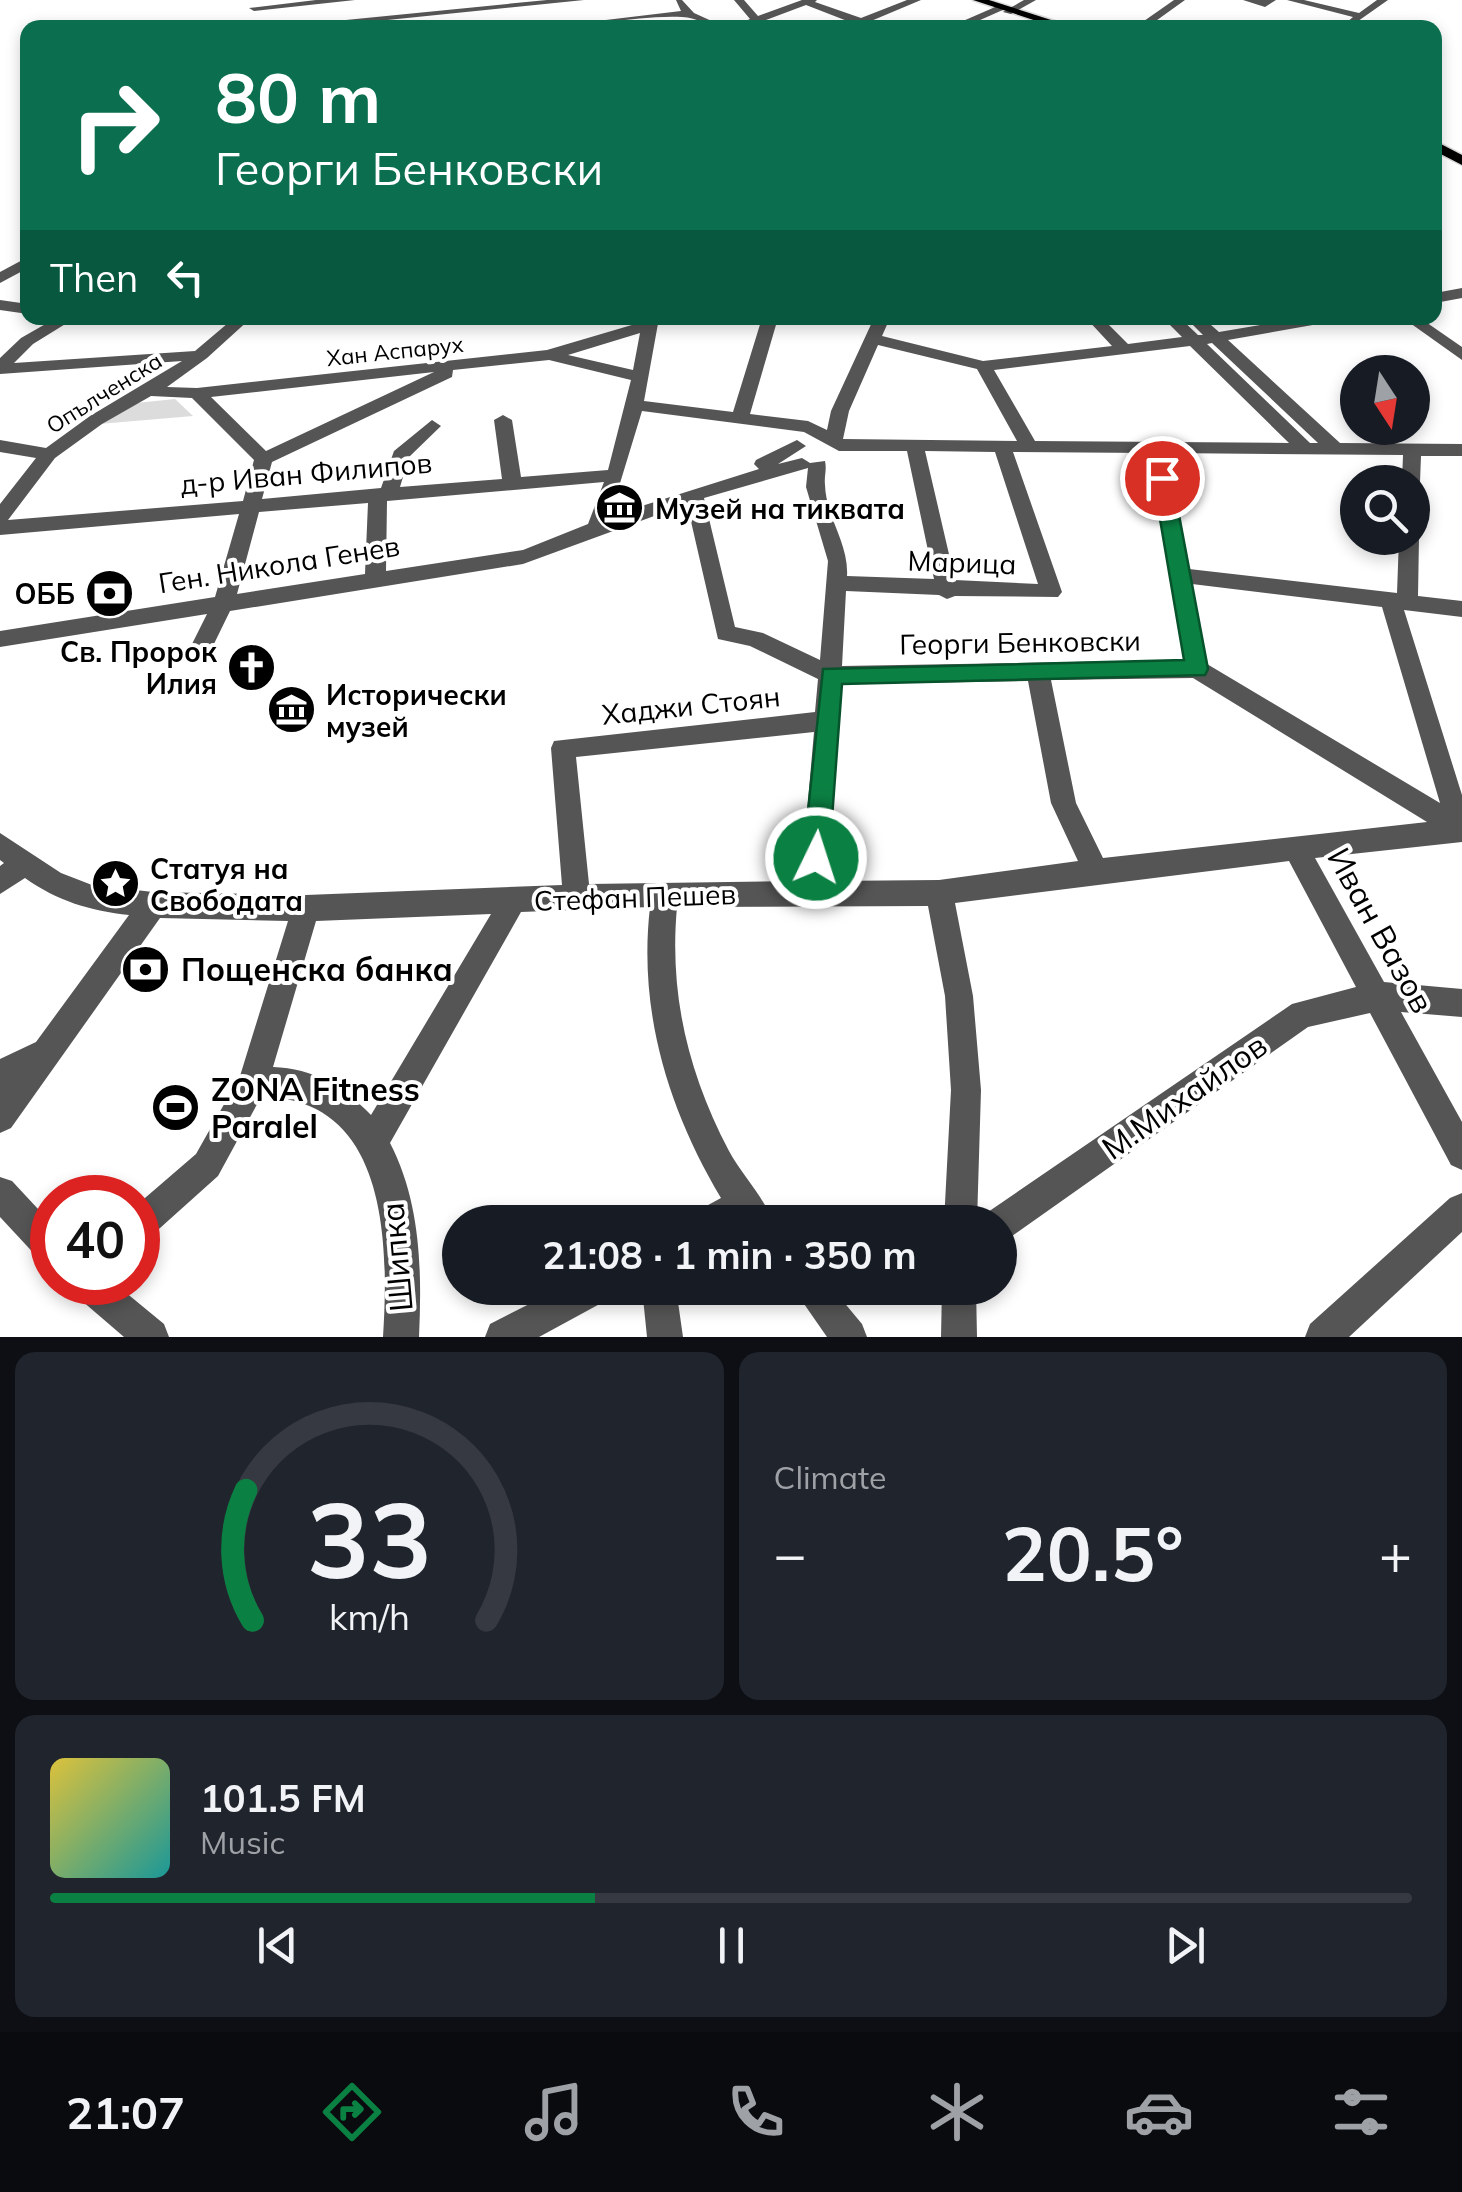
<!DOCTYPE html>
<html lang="en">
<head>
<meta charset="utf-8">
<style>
  :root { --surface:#171b24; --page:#20242c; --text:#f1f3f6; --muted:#9ea1a6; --line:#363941; --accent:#0b8043 }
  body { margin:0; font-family:Mulish,sans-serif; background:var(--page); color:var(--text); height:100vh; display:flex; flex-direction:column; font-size:38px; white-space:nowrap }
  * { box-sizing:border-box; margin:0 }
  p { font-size:32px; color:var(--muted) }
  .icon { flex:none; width:55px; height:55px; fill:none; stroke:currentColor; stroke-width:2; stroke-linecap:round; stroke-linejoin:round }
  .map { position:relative; height:1337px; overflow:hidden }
  .side { display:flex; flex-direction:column; gap:15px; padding:15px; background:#0d0f14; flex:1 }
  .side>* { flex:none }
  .guide { position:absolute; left:20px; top:20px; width:1422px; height:305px; border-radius:20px; box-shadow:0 5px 15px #0003; background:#0b6e4f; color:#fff; overflow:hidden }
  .needle { width:65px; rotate:168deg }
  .buttons { position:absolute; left:1340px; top:355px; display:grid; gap:20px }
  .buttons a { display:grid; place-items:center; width:90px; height:90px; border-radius:50%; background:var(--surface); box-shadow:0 5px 15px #0003; font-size:50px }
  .speed { position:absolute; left:30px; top:1175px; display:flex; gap:20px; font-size:50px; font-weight:700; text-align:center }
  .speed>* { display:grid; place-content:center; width:130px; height:130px; border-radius:50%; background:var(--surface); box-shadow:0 5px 15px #0003; line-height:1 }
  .speed .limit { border:15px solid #d22; background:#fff; color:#111 }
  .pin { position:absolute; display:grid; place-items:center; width:85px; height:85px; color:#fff; margin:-42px; border:5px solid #fff; border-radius:50%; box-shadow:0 2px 10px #0007 }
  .me { position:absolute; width:110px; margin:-55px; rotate:4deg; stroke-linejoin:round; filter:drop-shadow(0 0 8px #0008) }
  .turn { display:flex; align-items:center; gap:35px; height:210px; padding:0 30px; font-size:45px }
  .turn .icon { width:130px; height:130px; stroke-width:2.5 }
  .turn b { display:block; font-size:70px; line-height:85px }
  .then { display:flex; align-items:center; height:95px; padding:0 30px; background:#0003; gap:20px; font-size:38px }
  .big { font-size:75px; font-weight:700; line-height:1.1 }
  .side .widget { flex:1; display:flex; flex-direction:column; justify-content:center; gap:15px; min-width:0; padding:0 35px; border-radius:20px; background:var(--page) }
  .side .dial { align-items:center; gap:0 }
  .dial svg { height:260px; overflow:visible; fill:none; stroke:var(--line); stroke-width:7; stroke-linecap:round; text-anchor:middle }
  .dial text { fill:var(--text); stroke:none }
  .song { display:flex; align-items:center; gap:30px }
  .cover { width:120px; height:120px; border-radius:15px; background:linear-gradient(135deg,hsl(50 70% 55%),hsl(180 70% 35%)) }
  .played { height:10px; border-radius:5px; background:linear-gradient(90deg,var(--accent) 40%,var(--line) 40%) }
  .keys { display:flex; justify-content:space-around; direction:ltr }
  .heat { display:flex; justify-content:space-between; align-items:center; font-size:55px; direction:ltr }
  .side .tiles { flex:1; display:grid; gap:15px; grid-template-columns:1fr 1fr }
  .widget:last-child { grid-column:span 2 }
  .trip { position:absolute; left:442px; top:1205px; width:575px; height:100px; border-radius:50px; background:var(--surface); box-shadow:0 5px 15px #0003; font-weight:700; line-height:100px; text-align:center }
  .tabs { display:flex; height:160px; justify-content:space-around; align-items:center; background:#090b0e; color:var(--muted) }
  .tabs .icon { width:70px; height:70px }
  .tabs .active { color:var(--accent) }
  .tabs b { font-size:45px; color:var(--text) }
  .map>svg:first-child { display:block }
  .green { fill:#dcdcdc }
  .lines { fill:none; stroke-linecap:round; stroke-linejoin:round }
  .major-casing { stroke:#dbdbdb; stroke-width:3 }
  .minor { fill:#555; fill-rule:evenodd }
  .major { fill:#000; fill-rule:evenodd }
  .route { fill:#0b8043; stroke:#07532c; stroke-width:2.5 }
  .labels { text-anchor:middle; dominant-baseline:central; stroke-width:8; stroke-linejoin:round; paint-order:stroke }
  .far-street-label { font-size:22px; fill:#000; stroke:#fff }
  .street-label { font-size:28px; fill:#000; stroke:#fff }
  .poi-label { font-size:28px; font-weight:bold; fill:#000; stroke:#fff; text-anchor:start }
  .near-street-label { font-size:32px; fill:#000; stroke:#fff }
  .near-poi-label { font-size:32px; font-weight:bold; fill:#000; stroke:#fff; text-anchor:start }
</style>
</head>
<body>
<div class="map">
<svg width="1462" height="1337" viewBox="0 0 1462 1337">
  <rect width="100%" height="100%" fill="#fff"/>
  <path class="green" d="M 175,399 L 193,416 L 99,424 L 136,403 Z"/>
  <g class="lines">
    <defs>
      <g id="major">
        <path d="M 973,0 L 989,0 L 1076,28 L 1058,28 Z"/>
        <path d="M 1435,141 L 1462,155 L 1462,165 L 1435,151 Z"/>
      </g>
    </defs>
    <use href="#major" class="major-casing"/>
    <g class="minor">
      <path d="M 316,0 L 355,0 L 254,11 L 249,8 Z"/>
      <path d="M 547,0 L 584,0 L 309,28 L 265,28 Z"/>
      <path d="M 676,0 L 682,0 L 694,13 L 727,28 C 710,28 697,17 682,17 C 636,15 587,28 539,28 L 681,11 Z"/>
      <path d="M 734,0 L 744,0 L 758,16 L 802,0 L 817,0 L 815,2 L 861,18 L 907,0 L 921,0 L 871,21 L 887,28 L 855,24 L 806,5 L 745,28 L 729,28 L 750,19 Z"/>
      <path d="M 1024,0 L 1036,0 L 1011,14 L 1003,12 Z"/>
      <path d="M 1174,0 L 1185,0 L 1146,28 L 1134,28 Z"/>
      <path d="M 1243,0 L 1276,0 L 1265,7 Z"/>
      <path d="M 1287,0 L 1304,0 L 1359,13 L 1377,0 L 1388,0 L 1351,26 L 1346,23 L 1353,17 Z"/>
      <path d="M 1002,4 L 1005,9 L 962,28 L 947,28 Z"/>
      <path d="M 1248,25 L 1256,26 L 1257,28 L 1243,28 Z"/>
      <path d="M 28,257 L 28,268 L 0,283 L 0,272 Z"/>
      <path d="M 1462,288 L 1462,298 L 1435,303 L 1435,293 Z"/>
      <path d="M 0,300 L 28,304 L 28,314 L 0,310 Z"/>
      <path d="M 56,318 L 75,318 L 33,344 L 14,363 L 195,351 L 234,318 L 251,318 L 207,358 L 167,387 L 197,388 L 547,350 L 642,322 L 643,318 L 659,318 L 644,401 L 733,412 L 762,318 L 778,318 L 750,414 L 808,421 L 827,430 L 831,411 L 874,318 L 890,318 L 882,336 L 983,361 L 1112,346 L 1086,318 L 1102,318 L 1128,344 L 1182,337 L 1163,318 L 1180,318 L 1198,335 L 1203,335 L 1186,318 L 1203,318 L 1219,332 L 1301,318 L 1332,318 L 1324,323 L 1228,340 L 1340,443 L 1462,444 L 1462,456 L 1421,456 L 1420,482 L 1412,488 L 1412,482 L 1402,482 L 1403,455 L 1166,453 L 1189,569 L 1397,593 L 1399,538 L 1412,538 L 1412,532 L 1419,538 L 1418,596 L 1462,601 L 1462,617 L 1404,610 L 1462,795 L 1462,842 L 1315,858 L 1384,982 L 1462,989 L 1462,1017 L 1401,1012 L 1462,1122 L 1462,1170 L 1451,1165 L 1370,1013 L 1308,1027 L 1012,1236 L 1000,1241 L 1000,1222 L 984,1222 L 988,1212 L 1292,1004 L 1356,987 L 1289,861 L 955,903 L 973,996 L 981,1090 L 977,1222 L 944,1222 L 951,1090 L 945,996 L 928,906 L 677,907 C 669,994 688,1073 729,1151 C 742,1175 764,1197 773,1222 L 694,1222 L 699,1210 L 721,1198 C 668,1109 638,1011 650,907 L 521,912 L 390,1143 C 421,1203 422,1271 419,1337 L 383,1337 C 389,1244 388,1097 261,1097 L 218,1176 L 150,1237 L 138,1241 L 138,1204 L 196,1154 L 240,1076 L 288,921 L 160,918 L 11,1128 L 0,1133 L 0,1059 L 36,1042 L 129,915 C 91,911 57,901 25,878 L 0,894 L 0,866 L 4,863 L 0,860 L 0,833 L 61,873 L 92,885 L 153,892 L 306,895 L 562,885 L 551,748 L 554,741 L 815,712 L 818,679 L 750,646 L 718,639 L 687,504 L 523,564 L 230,611 L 211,650 L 203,652 L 192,644 L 207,614 L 0,647 L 0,631 L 215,597 L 239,514 L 0,535 L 0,504 L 36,458 L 0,452 L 0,440 L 46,448 L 90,416 L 182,361 L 0,374 L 0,358 L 21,338 ZM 640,333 L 633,370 L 568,355 ZM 1212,343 L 1318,443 L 1310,443 L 1207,344 ZM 878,345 L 977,369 L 1017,441 L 843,439 L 849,411 ZM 1190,346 L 1289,443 L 1035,441 L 994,370 ZM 549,360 L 631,380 L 608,470 L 521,477 L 512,420 L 503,415 L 494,420 L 502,479 L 400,487 L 409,457 L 441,426 L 432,420 L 394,451 L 381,488 L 262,499 L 272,462 L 452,377 L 453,370 ZM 434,372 L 266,451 L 211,397 ZM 151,396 L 192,398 L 254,460 L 243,501 L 8,520 L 55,458 L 102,424 ZM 642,411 L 804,432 L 839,451 L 907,451 L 934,579 L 847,576 C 849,544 826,517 825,485 C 824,476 827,470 825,461 L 810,463 L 802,458 L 778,464 L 806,446 L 797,440 L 756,460 L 754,464 L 759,469 L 610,516 ZM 925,451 L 995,452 L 1038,584 L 955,580 ZM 1013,452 L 1148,453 L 1184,660 L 842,666 L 846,591 L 939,595 L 947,599 L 955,596 L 1058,597 L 1062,592 ZM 808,468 L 806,487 L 828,561 L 820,660 L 763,633 L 735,627 L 704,498 ZM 604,482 L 588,524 L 523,550 L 386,571 L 387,501 ZM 368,503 L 365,574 L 237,594 L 259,512 ZM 1192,584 L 1382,607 L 1440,803 L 1207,664 ZM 1193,678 L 1427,822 L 1103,858 L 1076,803 L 1051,680 ZM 1028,681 L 1051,803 L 1078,861 L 939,880 L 828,881 L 840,684 ZM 814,732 L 801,881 L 589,884 L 576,757 ZM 491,914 L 371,1115 C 344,1087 313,1068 273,1067 L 316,921 Z"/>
      <path d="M 1403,318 L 1420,318 L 1462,347 L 1462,360 Z"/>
      <path d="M 0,1177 L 12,1181 L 52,1224 L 52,1265 L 40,1260 L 0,1217 Z"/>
      <path d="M 1462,1193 L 1462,1232 L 1349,1337 L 1305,1337 L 1310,1324 L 1450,1198 Z"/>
      <path d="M 69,1282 L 113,1282 L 164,1324 L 169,1337 L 124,1337 L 74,1294 Z"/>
      <path d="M 561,1288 L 612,1288 L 607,1300 L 539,1337 L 485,1337 L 490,1324 Z"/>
      <path d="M 642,1288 L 676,1288 L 683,1337 L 647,1337 Z"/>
      <path d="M 793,1288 L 832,1288 L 862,1324 L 867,1337 L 827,1337 Z"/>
      <path d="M 942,1288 L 976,1288 L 977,1337 L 941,1337 Z"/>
    </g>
    <use href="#major" class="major"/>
  </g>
  <path class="route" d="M 1162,472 L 1172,478 L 1208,669 L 1205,675 L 842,684 L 829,858 L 825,867 L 816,870 L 807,867 L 803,858 L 823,669 L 1184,660 L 1153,478 Z"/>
  <defs>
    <symbol id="museum-disc" viewBox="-11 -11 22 22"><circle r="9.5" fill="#000" stroke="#fff"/><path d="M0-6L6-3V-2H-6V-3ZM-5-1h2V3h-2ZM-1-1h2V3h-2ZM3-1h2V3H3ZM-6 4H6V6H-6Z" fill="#fff"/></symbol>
    <symbol id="bank-disc" viewBox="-11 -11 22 22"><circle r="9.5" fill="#000" stroke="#fff"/><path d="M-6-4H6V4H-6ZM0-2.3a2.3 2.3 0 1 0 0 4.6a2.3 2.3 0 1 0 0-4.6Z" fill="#fff"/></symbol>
    <symbol id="church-disc" viewBox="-11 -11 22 22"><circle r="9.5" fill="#000" stroke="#fff"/><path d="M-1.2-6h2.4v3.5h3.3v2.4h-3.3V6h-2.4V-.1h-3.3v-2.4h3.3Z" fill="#fff"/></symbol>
    <symbol id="sight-disc" viewBox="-11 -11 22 22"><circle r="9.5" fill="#000" stroke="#fff"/><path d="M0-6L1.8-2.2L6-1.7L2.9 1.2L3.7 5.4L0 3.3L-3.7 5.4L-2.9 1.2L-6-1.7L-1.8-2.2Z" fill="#fff"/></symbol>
    <symbol id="stadium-disc" viewBox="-11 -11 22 22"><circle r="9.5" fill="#000" stroke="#fff"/><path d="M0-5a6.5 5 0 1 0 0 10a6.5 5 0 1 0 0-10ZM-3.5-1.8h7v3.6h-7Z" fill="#fff"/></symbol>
  </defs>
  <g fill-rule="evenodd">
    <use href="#museum-disc" x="592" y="480" width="55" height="55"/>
    <use href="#bank-disc" x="82" y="566" width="55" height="55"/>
    <use href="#church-disc" x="224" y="640" width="55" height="55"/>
    <use href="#museum-disc" x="264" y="682" width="55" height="55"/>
    <use href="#sight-disc" x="88" y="856" width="55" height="55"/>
    <use href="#bank-disc" x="118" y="942" width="55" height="55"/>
    <use href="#stadium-disc" x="148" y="1080" width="55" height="55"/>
  </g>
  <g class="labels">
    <g class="far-street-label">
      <text transform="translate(395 351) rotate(-6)">Хан Аспарух</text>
      <text transform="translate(104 393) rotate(-32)">Опълченска</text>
    </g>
    <g class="street-label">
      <text transform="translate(306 473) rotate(-5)">д-р Иван Филипов</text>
      <text transform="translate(962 562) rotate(2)">Марица</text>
      <text transform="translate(279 564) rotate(-9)">Ген. Никола Генев</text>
      <text transform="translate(1020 642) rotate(-1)">Георги Бенковски</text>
      <text transform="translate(691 705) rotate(-6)">Хаджи Стоян</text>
      <text transform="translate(635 897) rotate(-2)">Стефан Пешев</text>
    </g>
    <g class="poi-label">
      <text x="655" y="508">Музей на тиквата</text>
      <text x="75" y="593" text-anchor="end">ОББ</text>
      <text x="217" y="651" text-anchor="end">Св. Пророк<tspan x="217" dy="32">Илия</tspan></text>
      <text x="326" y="694">Исторически<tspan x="326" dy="32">музей</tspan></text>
      <text x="150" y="868">Статуя на<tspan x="150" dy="32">Свободата</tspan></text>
    </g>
    <g class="near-street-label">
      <text transform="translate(1381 930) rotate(61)">Иван Вазов</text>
      <text transform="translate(1184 1096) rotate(-35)">М.Михайлов</text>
      <text transform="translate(396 1257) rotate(-95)">Шипка</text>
    </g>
    <g class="near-poi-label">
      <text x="181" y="969">Пощенска банка</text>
      <text x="211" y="1089">ZONA Fitness<tspan x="211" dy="37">Paralel</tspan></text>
    </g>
  </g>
</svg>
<div class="buttons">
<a><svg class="needle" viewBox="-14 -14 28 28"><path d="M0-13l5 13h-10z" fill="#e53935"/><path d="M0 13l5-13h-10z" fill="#9ea1a6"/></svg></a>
<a><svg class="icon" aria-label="search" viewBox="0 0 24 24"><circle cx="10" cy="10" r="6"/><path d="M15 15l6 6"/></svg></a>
</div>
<div class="speed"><div class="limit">40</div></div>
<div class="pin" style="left:1162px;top:478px;background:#d93025"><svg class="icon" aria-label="arrive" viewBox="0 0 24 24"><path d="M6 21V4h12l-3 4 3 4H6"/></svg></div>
<svg class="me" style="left:816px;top:858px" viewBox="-20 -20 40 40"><circle r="17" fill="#0b8043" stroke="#fff" stroke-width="3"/><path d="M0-11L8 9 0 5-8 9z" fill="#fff"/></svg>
<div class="trip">21:08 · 1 min · 350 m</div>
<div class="guide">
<div class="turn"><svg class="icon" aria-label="right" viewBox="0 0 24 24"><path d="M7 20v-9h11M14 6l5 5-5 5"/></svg><div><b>80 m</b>Георги Бенковски</div></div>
<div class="then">Then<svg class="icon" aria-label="left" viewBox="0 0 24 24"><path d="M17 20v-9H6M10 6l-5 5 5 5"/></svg></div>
</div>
</div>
<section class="side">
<div class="tiles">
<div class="widget dial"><svg viewBox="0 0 100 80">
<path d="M14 69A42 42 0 1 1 86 69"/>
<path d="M14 69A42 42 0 0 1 12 29" stroke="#0b8043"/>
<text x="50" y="56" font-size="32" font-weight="700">33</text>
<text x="50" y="72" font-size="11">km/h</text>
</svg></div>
<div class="widget"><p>Climate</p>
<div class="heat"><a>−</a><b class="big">20.5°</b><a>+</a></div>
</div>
<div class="widget">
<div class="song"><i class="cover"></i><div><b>101.5 FM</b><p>Music</p></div></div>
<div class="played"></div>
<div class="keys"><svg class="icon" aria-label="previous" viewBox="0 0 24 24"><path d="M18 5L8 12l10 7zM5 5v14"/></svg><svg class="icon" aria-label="pause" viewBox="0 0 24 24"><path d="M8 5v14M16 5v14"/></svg><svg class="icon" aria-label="next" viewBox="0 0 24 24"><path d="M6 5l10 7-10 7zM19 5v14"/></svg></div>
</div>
</div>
</section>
<nav class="tabs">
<b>21:07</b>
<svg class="icon active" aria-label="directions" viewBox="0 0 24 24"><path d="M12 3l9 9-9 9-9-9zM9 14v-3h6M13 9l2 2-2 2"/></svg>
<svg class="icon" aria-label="music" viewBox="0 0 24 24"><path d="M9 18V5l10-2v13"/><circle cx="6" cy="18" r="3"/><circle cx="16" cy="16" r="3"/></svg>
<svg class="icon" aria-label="phone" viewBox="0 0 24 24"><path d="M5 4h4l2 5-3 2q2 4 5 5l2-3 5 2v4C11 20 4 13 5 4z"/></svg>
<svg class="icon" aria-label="climate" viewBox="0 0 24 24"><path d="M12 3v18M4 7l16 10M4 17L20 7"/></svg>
<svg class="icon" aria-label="car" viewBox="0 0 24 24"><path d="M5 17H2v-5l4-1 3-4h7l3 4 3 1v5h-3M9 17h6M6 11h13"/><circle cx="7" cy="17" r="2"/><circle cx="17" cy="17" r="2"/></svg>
<svg class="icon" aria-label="filters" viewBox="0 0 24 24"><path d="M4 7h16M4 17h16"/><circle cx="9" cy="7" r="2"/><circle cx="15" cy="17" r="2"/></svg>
</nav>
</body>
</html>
